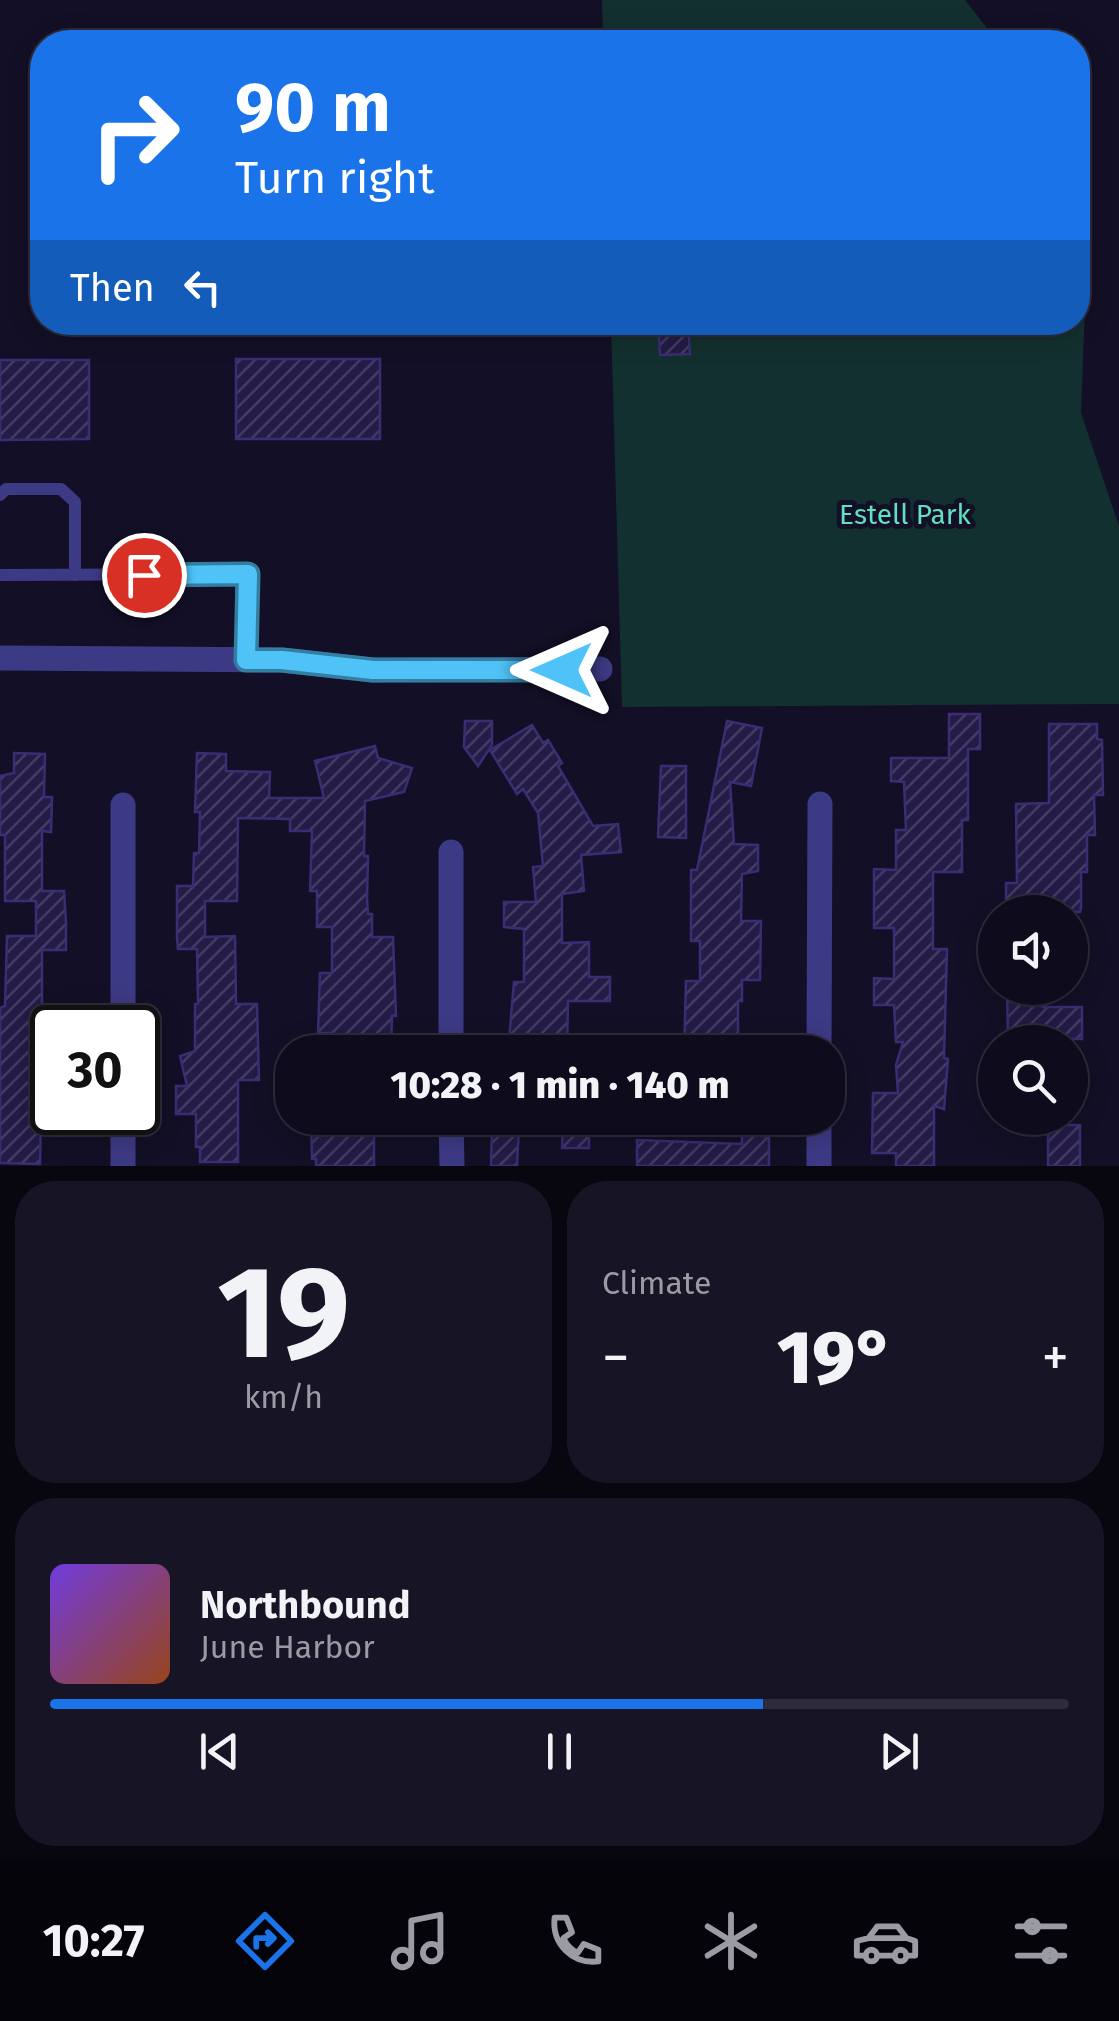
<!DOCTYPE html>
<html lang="en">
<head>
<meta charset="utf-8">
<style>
  :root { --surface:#0e0b1c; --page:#171425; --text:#f1f3f6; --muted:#9b9ba3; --line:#2e2b3b; --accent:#1a73e8 }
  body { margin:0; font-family:"Fira Sans",sans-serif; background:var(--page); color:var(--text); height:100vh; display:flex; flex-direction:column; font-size:38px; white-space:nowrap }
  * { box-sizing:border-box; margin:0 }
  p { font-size:32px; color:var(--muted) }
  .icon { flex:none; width:55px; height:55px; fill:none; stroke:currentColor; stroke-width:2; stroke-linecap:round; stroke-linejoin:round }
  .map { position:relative; height:1166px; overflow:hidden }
  .side { display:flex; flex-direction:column; gap:15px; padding:15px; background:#08060f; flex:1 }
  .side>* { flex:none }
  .banner { position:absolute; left:30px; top:30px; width:1060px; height:305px; border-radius:40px; box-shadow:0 5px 25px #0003,0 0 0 2px var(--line); background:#1a73e8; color:#fff; overflow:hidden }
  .controls { position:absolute; left:978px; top:895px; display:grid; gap:20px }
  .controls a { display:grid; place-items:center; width:110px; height:110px; border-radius:50%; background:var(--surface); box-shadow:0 5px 25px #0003,0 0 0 2px var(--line); font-size:50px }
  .speed { position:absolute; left:30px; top:1005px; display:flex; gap:20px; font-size:50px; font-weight:700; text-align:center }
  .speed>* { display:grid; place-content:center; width:130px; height:130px; border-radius:50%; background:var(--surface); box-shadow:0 5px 25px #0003,0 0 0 2px var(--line); line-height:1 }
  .speed .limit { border:5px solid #111; border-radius:15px; background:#fff; color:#111 }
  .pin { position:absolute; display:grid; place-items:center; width:85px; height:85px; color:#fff; margin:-42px; border:5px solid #fff; border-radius:50%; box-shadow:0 2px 10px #0007 }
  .me { position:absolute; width:110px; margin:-55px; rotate:270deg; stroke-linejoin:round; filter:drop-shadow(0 0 8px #0008) }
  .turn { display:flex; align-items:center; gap:35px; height:210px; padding:0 40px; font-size:45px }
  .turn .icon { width:130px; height:130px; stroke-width:2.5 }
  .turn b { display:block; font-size:70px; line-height:85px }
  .then { display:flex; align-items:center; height:95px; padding:0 40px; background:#0003; gap:20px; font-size:38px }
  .big { font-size:75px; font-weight:800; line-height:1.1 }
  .side .tile { flex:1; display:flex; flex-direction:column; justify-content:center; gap:15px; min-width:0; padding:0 35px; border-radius:40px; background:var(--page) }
  .side .dial { align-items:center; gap:0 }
  .dial b { font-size:130px; line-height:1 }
  .song { display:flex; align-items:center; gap:30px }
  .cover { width:120px; height:120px; border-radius:15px; background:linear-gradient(135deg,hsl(260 70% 55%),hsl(20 70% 35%)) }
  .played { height:10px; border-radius:5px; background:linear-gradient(90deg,var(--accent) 70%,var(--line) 70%) }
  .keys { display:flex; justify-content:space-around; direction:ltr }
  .heat { display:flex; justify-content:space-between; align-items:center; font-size:55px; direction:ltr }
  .side .tiles { flex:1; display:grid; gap:15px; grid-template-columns:1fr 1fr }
  .tile:last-child { grid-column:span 2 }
  .trip { position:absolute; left:275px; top:1035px; width:570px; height:100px; border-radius:40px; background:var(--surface); box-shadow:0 5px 25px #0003,0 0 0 2px var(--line); font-weight:800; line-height:100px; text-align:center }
  .tab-bar { display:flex; height:160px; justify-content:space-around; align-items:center; background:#06040b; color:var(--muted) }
  .tab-bar .icon { width:70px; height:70px }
  .tab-bar .on { color:var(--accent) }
  .tab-bar b { font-size:45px; color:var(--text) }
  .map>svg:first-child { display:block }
  .green { fill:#12302f }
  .building { fill:url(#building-hatch); stroke:#3b2d73; stroke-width:2.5 }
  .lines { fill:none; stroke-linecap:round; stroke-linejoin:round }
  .lane { stroke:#3d3a85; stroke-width:12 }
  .street { stroke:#3d3a85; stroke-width:25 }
  .route-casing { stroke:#337fa1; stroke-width:25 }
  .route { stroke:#4fc3f7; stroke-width:18 }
  .labels { text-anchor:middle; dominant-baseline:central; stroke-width:10; stroke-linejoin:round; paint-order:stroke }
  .park-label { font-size:28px; fill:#5fe0c0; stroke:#130f26 }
</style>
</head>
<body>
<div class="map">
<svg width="1119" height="1166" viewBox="0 0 1119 1166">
  <defs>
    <pattern id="building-hatch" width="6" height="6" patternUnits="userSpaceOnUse" patternTransform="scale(2.5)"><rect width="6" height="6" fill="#241b47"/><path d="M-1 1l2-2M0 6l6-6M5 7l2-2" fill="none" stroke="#433b63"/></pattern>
  </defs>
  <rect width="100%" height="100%" fill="#130f26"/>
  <g class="green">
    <path d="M 602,0 L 965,0 L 998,42 L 603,42 Z"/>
    <path d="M 1078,133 L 1091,148 L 1081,413 L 1119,526 L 1119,704 L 622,707 L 611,323 L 1078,322 Z"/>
  </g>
  <g class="building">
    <path d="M 658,322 L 688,322 L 690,354 L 660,355 Z"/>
    <rect x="236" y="359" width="144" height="80"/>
    <path d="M 0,360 L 89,360 L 89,439 L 0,440 Z"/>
    <path d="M 949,714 L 980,714 L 980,749 L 968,749 L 968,820 L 962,820 L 962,872 L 933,872 L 933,949 L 947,949 L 944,1058 L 948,1059 L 944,1109 L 934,1106 L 934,1166 L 896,1166 L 896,1153 L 872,1153 L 873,1093 L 898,1093 L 896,1065 L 903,1042 L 896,1042 L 894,1005 L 874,1005 L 874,978 L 894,979 L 894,928 L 874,928 L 874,869 L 896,870 L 896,830 L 906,830 L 904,782 L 891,781 L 891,758 L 949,758 Z"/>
    <path d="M 465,721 L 492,721 L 492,745 L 478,766 L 464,747 Z"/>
    <path d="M 727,721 L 762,728 L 751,786 L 730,782 L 734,844 L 758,845 L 758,871 L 742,874 L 741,921 L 761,921 L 760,980 L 742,980 L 742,1001 L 738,1001 L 738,1052 L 684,1052 L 686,981 L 700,981 L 700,941 L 691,941 L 691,870 L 697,870 Z"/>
    <path d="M 1049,724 L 1097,724 L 1097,739 L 1102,740 L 1103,795 L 1094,795 L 1095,835 L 1087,835 L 1087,872 L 1081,872 L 1081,908 L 1080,912 L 1006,912 L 1006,883 L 1017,883 L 1016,804 L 1049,803 Z"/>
    <path d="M 532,725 L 543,743 L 548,740 L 562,763 L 558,766 L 593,826 L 618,824 L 621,852 L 581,855 L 584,891 L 562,894 L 562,943 L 589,942 L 589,977 L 610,977 L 610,1001 L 568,1001 L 567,1052 L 508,1052 L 514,982 L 524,982 L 524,929 L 504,927 L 504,902 L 536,902 L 533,867 L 543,866 L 538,813 L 523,789 L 517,794 L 490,750 Z"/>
    <path d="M 375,746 L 378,758 L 412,768 L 404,792 L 365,801 L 364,856 L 368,856 L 367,898 L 368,914 L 372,914 L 372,937 L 393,937 L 396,1016 L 392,1016 L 391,1052 L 333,1052 L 333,1033 L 318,1033 L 320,973 L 332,973 L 332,927 L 317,927 L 317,891 L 310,891 L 312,831 L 290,831 L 290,819 L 238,818 L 237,901 L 205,901 L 205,937 L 235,936 L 236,1004 L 257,1004 L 259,1080 L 238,1080 L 238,1162 L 200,1162 L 200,1147 L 196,1147 L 196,1114 L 176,1114 L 176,1086 L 187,1086 L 180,1056 L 195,1051 L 195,1004 L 198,1004 L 197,949 L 178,949 L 177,938 L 177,886 L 193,886 L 194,853 L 199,853 L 200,812 L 195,812 L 197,753 L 226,754 L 226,771 L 270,772 L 269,798 L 324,798 L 315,761 Z"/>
    <path d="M 14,753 L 45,754 L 44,797 L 52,797 L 51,832 L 42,831 L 42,891 L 64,891 L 66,923 L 66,950 L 42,950 L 42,1006 L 45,1006 L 45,1053 L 52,1053 L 52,1115 L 41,1115 L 40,1164 L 0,1163 L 0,1008 L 5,1006 L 7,936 L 36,936 L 36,901 L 5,901 L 5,835 L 0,835 L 0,776 L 14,773 Z"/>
    <path d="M 661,766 L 686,766 L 686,838 L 658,837 Z"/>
    <path d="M 1007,988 L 1039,988 L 1040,1003 L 1043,1003 L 1043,1007 L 1082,1007 L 1082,1039 L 1008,1039 Z"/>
    <path d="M 742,1118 L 769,1118 L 769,1166 L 637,1166 L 637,1140 L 742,1144 Z"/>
    <path d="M 311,1119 L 374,1120 L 374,1166 L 316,1166 L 316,1159 L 312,1159 Z"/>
    <path d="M 563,1123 L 589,1123 L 589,1148 L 562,1148 Z"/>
    <rect x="1048" y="1125" width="32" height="41"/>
    <path d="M 492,1127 L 519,1127 L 517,1166 L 491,1166 Z"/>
  </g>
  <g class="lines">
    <g class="lane">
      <path d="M 0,495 L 6,489 L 61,489 L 75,502 L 75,575"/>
      <path d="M 0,575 L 248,574 L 246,660"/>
    </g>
    <g class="street">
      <path d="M 0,658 L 281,660 L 373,670 L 600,669"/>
      <path d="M 123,805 L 123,1028"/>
      <path d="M 451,852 L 451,1052"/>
      <path d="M 819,1052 L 820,804"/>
      <path d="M 123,1112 L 123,1166"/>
      <path d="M 451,1118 L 452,1166"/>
      <path d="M 819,1166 L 819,1118"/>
    </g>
  </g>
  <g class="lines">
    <defs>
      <path id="route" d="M 144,575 L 248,574 L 246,660 L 282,660 L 373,670 L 562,670"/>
    </defs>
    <use href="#route" class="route-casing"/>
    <use href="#route" class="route"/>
  </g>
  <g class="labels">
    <g class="park-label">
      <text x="905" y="514">Estell Park</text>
    </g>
  </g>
</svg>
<div class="controls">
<a><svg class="icon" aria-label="sound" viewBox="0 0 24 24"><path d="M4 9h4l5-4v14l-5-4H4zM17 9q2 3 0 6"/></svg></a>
<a><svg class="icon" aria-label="search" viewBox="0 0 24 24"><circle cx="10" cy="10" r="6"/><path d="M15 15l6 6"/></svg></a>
</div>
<div class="speed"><div class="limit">30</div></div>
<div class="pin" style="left:144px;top:575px;background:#d93025"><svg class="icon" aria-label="arrive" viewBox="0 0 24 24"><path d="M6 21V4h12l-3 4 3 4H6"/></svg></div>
<svg class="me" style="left:562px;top:670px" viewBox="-20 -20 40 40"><path d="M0-17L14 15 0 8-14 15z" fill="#4fc3f7" stroke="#fff" stroke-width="4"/></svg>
<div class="trip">10:28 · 1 min · 140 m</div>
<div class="banner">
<div class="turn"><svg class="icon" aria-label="right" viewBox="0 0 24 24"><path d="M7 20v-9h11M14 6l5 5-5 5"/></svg><div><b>90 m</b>Turn right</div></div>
<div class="then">Then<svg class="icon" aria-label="left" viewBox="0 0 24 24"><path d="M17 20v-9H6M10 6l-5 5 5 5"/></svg></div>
</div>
</div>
<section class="side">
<div class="tiles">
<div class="tile dial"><b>19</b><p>km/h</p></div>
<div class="tile"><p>Climate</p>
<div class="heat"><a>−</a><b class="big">19°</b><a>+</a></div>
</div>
<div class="tile">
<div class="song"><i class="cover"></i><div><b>Northbound</b><p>June Harbor</p></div></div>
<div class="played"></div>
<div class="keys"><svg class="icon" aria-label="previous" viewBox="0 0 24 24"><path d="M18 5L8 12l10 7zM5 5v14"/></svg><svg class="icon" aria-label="pause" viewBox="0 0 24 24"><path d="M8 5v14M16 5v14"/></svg><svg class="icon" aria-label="next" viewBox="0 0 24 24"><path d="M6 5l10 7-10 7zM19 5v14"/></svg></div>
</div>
</div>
</section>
<nav class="tab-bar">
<b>10:27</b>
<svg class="icon on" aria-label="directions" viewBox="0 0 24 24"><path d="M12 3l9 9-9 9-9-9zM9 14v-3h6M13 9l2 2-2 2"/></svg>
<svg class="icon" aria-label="music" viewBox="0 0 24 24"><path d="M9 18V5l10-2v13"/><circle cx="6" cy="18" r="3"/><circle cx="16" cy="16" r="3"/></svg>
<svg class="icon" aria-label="phone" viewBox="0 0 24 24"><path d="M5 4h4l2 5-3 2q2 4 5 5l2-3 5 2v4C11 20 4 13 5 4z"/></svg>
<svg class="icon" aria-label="climate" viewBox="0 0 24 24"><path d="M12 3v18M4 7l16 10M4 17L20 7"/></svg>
<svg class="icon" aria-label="car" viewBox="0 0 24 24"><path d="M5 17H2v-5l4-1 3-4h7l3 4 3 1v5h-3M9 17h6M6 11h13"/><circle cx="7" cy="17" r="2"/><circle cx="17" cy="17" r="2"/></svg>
<svg class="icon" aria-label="filters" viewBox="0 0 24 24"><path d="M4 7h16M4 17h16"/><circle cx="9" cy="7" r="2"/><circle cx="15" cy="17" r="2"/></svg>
</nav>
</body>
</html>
